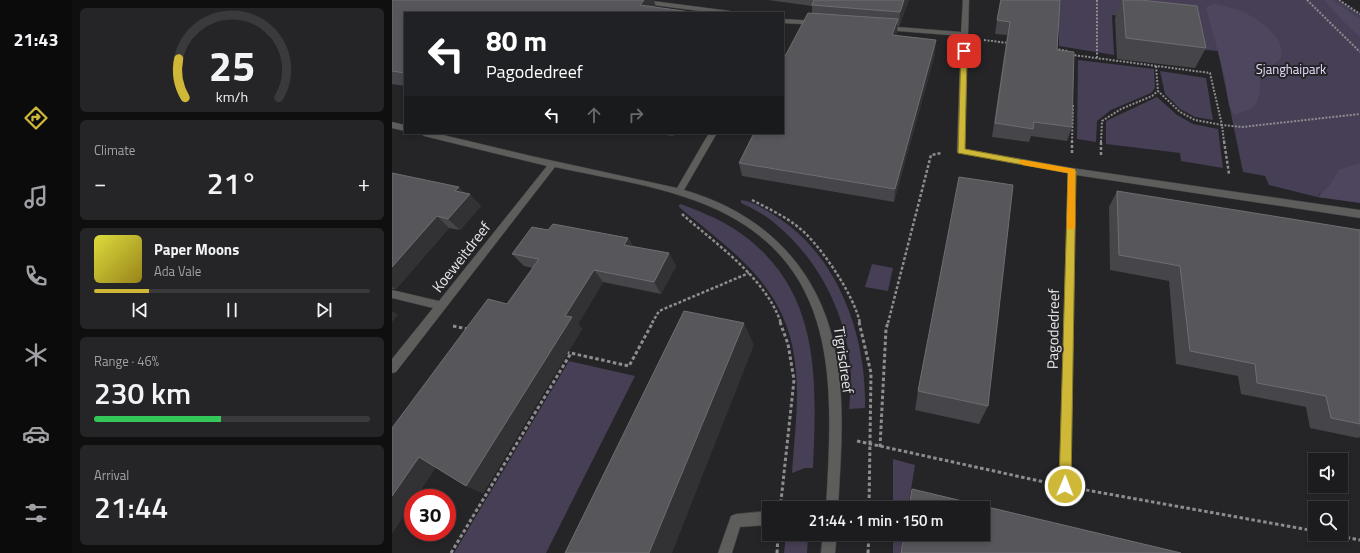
<!DOCTYPE html>
<html lang="en">
<head>
<meta charset="utf-8">
<style>
  :root { --surface:#1c1b1d; --page:#252426; --text:#f1f3f6; --muted:#a0a1a4; --line:#3a393b; --accent:#cfb837 }
  body { margin:0; font-family:"Titillium Web",sans-serif; background:var(--page); color:var(--text); height:100vh; display:flex; flex-direction:column; font-size:15px; white-space:nowrap }
  * { box-sizing:border-box; margin:0 }
  p { font-size:13px; color:var(--muted) }
  .icon { flex:none; width:22px; height:22px; fill:none; stroke:currentColor; stroke-width:2; stroke-linecap:round; stroke-linejoin:round }
  .map { position:relative; flex:1; overflow:hidden }
  .sheet { display:flex; flex-direction:column; gap:8px; padding:8px; background:#0f0f10; width:320px }
  .sheet>* { flex:none }
  .hud { position:absolute; left:12px; top:12px; width:380px; height:122px; border-radius:0px; box-shadow:0 2px 6px #0003,0 0 0 1px var(--line); background:#202124; color:#fff; overflow:hidden }
  .controls { position:absolute; left:916px; top:453px; display:grid; gap:8px }
  .controls a { display:grid; place-items:center; width:40px; height:40px; border-radius:0px; background:var(--surface); box-shadow:0 2px 6px #0003,0 0 0 1px var(--line); font-size:20px }
  .speed { position:absolute; left:12px; top:489px; display:flex; gap:8px; font-size:20px; font-weight:700; text-align:center }
  .speed>* { display:grid; place-content:center; width:52px; height:52px; border-radius:50%; background:var(--surface); box-shadow:0 2px 6px #0003,0 0 0 1px var(--line); line-height:1 }
  .speed .limit { border:6px solid #d22; background:#fff; color:#111 }
  .pin { position:absolute; display:grid; place-items:center; width:34px; height:34px; color:#fff; margin:-17px; border-radius:8px; box-shadow:0 2px 6px #0006 }
  .me { position:absolute; width:44px; margin:-22px; rotate:1deg; stroke-linejoin:round; filter:drop-shadow(0 0 3px #0008) }
  .turn { display:flex; align-items:center; gap:14px; height:84px; padding:0 16px; font-size:18px }
  .turn .icon { width:52px; height:52px; stroke-width:2.5 }
  .turn b { display:block; font-size:28px; line-height:34px }
  .lanes { display:flex; align-items:center; height:38px; padding:0 16px; background:#0003; justify-content:center; gap:20px; direction:ltr }
  .lanes .off { opacity:.35 }
  .big { font-size:30px; font-weight:600; line-height:1.1 }
  .sheet .card { flex:1; display:flex; flex-direction:column; justify-content:center; gap:6px; min-width:0; padding:0 14px; border-radius:6px; background:var(--page) }
  .sheet .dial { align-items:center; gap:0 }
  .dial svg { height:104px; overflow:visible; fill:none; stroke:var(--line); stroke-width:7; stroke-linecap:round; text-anchor:middle }
  .dial text { fill:var(--text); stroke:none }
  .song { display:flex; align-items:center; gap:12px }
  .cover { width:48px; height:48px; border-radius:6px; background:linear-gradient(135deg,hsl(60 70% 55%),hsl(50 70% 35%)) }
  .played { height:4px; border-radius:2px; background:linear-gradient(90deg,var(--accent) 20%,var(--line) 20%) }
  .keys { display:flex; justify-content:space-around; direction:ltr }
  .heat { display:flex; justify-content:space-between; align-items:center; font-size:22px; direction:ltr }
  .charge { height:6px; border-radius:3px; background:linear-gradient(90deg,#34c759 46%,var(--line) 0) }
  .trip { position:absolute; left:370px; top:501px; width:228px; height:40px; border-radius:0px; background:var(--surface); box-shadow:0 2px 6px #0003,0 0 0 1px var(--line); font-weight:600; line-height:40px; text-align:center }
  main { display:flex; flex:1; min-height:0 }
  .menu { display:flex; flex-direction:column; width:72px; justify-content:space-around; align-items:center; background:#0b0b0c; color:var(--muted) }
  .menu .icon { width:28px; height:28px }
  .menu .on { color:var(--accent) }
  .menu b { font-size:18px; color:var(--text) }
  .map>svg:first-child { display:block }
  .green { fill:#473f55 }
  .forest { fill:#4e465f }
  .lines { fill:none; stroke-linecap:round; stroke-linejoin:round }
  .street-casing { stroke:#403f42; stroke-width:1 }
  .path-far2 { stroke:#8d8c8f; stroke-width:2; stroke-dasharray:2 1.5; stroke-linecap:butt }
  .path-far1 { stroke:#8d8c8f; stroke-width:2.5; stroke-dasharray:3 2; stroke-linecap:butt }
  .path { stroke:#8d8c8f; stroke-width:3; stroke-dasharray:3.5 2.5; stroke-linecap:butt }
  .street { fill:#5d5d5b; fill-rule:evenodd }
  .wall { fill:#464549 }
  .shaded-wall { fill:#323134 }
  .building { fill:#57565a; stroke:#6e6d70 }
  .route { fill:#cfb837; stroke:#877824 }
  .slow { fill:#f59e0b }
  .labels { text-anchor:middle; dominant-baseline:central; stroke-width:4; stroke-linejoin:round; paint-order:stroke }
  .far-park-label { font-size:13px; fill:#e8defd; stroke:#252427 }
  .street-label { font-size:15px; fill:#e6e6e8; stroke:#252427 }
</style>
</head>
<body>
<main>
<nav class="menu">
<b>21:43</b>
<svg class="icon on" aria-label="directions" viewBox="0 0 24 24"><path d="M12 3l9 9-9 9-9-9zM9 14v-3h6M13 9l2 2-2 2"/></svg>
<svg class="icon" aria-label="music" viewBox="0 0 24 24"><path d="M9 18V5l10-2v13"/><circle cx="6" cy="18" r="3"/><circle cx="16" cy="16" r="3"/></svg>
<svg class="icon" aria-label="phone" viewBox="0 0 24 24"><path d="M5 4h4l2 5-3 2q2 4 5 5l2-3 5 2v4C11 20 4 13 5 4z"/></svg>
<svg class="icon" aria-label="climate" viewBox="0 0 24 24"><path d="M12 3v18M4 7l16 10M4 17L20 7"/></svg>
<svg class="icon" aria-label="car" viewBox="0 0 24 24"><path d="M5 17H2v-5l4-1 3-4h7l3 4 3 1v5h-3M9 17h6M6 11h13"/><circle cx="7" cy="17" r="2"/><circle cx="17" cy="17" r="2"/></svg>
<svg class="icon" aria-label="filters" viewBox="0 0 24 24"><path d="M4 7h16M4 17h16"/><circle cx="9" cy="7" r="2"/><circle cx="15" cy="17" r="2"/></svg>
</nav>
<section class="sheet">
<div class="card dial"><svg viewBox="0 0 100 80">
<path d="M14 69A42 42 0 1 1 86 69"/>
<path d="M14 69A42 42 0 0 1 9 39" stroke="#cfb837"/>
<text x="50" y="56" font-size="32" font-weight="700">25</text>
<text x="50" y="72" font-size="11">km/h</text>
</svg></div>
<div class="card"><p>Climate</p>
<div class="heat"><a>−</a><b class="big">21°</b><a>+</a></div>
</div>
<div class="card">
<div class="song"><i class="cover"></i><div><b>Paper Moons</b><p>Ada Vale</p></div></div>
<div class="played"></div>
<div class="keys"><svg class="icon" aria-label="previous" viewBox="0 0 24 24"><path d="M18 5L8 12l10 7zM5 5v14"/></svg><svg class="icon" aria-label="pause" viewBox="0 0 24 24"><path d="M8 5v14M16 5v14"/></svg><svg class="icon" aria-label="next" viewBox="0 0 24 24"><path d="M6 5l10 7-10 7zM19 5v14"/></svg></div>
</div>
<div class="card"><p>Range · 46%</p><b class="big">230 km</b><div class="charge"></div></div>
<div class="card"><p>Arrival</p><b class="big">21:44</b></div>
</section>
<div class="map">
<svg width="968" height="553" viewBox="0 0 968 553">
  <rect width="100%" height="100%" fill="#252427"/>
  <g class="green">
    <path d="M 667,0 L 945,0 L 968,14 L 968,200 L 928,193 L 925,197 L 877,185 L 873,176 L 851,172 L 826,51 L 804,49 L 799,25 L 720,15 L 722,55 L 667,46 Z"/>
    <path d="M 686,60 L 762,69 L 763,88 L 759,93 L 719,110 L 705,121 L 704,142 L 685,139 Z"/>
    <path d="M 768,71 L 814,78 L 821,120 L 803,117 L 788,109 L 773,94 Z"/>
    <path d="M 765,97 L 785,115 L 801,124 L 826,129 L 831,168 L 789,161 L 788,153 L 714,144 L 714,121 Z"/>
    <path d="M 349,200 C 360,201 372,209 382,215 C 446,254 475,336 473,408 L 457,409 C 458,398 459,386 459,375 C 456,316 427,258 380,221 C 371,214 360,208 349,203 Z"/>
    <path d="M 289,204 C 307,211 325,218 341,228 C 429,285 425,375 421,468 L 413,468 L 400,473 C 402,440 407,405 404,372 C 398,289 346,256 287,207 L 287,205 Z"/>
    <path d="M 480,264 L 501,268 L 496,291 L 473,287 Z"/>
    <path d="M 177,361 L 243,376 L 154,553 L 62,553 Z"/>
    <path d="M 501,459 L 523,465 L 516,508 L 501,508 Z"/>
    <path d="M 394,534 L 409,537 L 416,536 L 415,553 L 392,553 Z"/>
    <path d="M 501,534 L 511,534 L 508,553 L 501,553 Z"/>
  </g>
  <g class="forest">
    <path d="M 932,0 L 940,0 L 968,19 L 968,37 L 951,21 Z"/>
    <path d="M 822,4 C 831,6 841,8 849,11 C 864,17 895,38 889,57 C 886,66 872,65 869,75 C 868,78 868,83 868,87 C 866,109 861,108 842,115 L 837,104 L 833,78 L 814,7 Z"/>
    <path d="M 964,164 L 968,164 L 968,203 L 925,197 L 938,185 L 947,170 Z"/>
  </g>
  <g class="lines">
    <defs>
      <g id="street">
        <path d="M 235,0 L 253,0 L 338,11 L 341,13 L 323,13 L 238,2 Z"/>
        <path d="M 571,0 L 577,0 L 573,149 L 680,168 L 968,210 L 968,218 L 684,175 L 679,486 L 677,490 L 673,492 L 669,490 L 667,486 L 676,173 L 566,153 L 565,151 L 569,36 L 493,30 L 490,28 L 493,26 L 569,32 Z"/>
        <path d="M 391,19 L 425,21 L 428,23 L 425,25 L 391,23 Z"/>
        <path d="M 0,122 L 13,125 L 13,131 L 0,128 Z"/>
        <path d="M 28,133 L 43,133 L 139,156 L 285,188 L 317,133 L 325,133 L 292,190 C 369,212 425,265 442,345 C 454,398 449,454 446,508 L 434,508 C 441,384 450,260 312,204 C 265,185 213,178 163,167 L 4,372 L 0,373 L 0,359 L 41,308 L 0,298 L 0,290 L 47,301 L 155,166 L 32,136 Z"/>
        <path d="M 377,511 L 377,525 L 348,527 L 340,553 L 326,553 L 339,516 L 344,514 Z"/>
        <path d="M 431,534 L 445,534 L 443,553 L 429,553 Z"/>
      </g>
    </defs>
    <use href="#street" class="street-casing"/>
    <g class="path-far2">
      <path d="M 705,0 L 705,58"/>
      <path d="M 915,0 L 968,52"/>
      <path d="M 947,0 L 968,14"/>
      <path d="M 592,40 L 616,43"/>
      <path d="M 663,49 L 676,51 L 679,53"/>
      <path d="M 681,57 L 681,55 L 818,73 L 830,125 L 850,127 L 968,114"/>
      <path d="M 764,66 L 766,91 L 788,112 L 803,120 L 830,125 L 832,142"/>
      <path d="M 680,142 L 681,104"/>
      <path d="M 709,142 L 710,121 L 729,109 L 760,96 L 766,91"/>
    </g>
    <g class="path-far1">
      <path d="M 832,141 L 837,174"/>
      <path d="M 680,153 L 680,141"/>
      <path d="M 709,155 L 709,141"/>
      <path d="M 360,200 C 379,210 399,219 414,234 C 434,254 462,296 468,323"/>
      <path d="M 290,214 C 325,245 373,277 389,323"/>
      <path d="M 260,323 L 267,311 L 357,273"/>
      <path d="M 496,323 L 539,155 L 550,153"/>
    </g>
    <g class="path">
      <path d="M 388,322 L 396,344 L 402,380 L 389,501"/>
      <path d="M 467,322 L 479,373 L 477,508"/>
      <path d="M 61,326 L 76,329"/>
      <path d="M 174,352 L 237,366 L 261,322"/>
      <path d="M 465,441 L 652,482"/>
      <path d="M 488,447 L 494,329 L 496,322"/>
      <path d="M 694,490 L 923,531"/>
      <path d="M 937,534 L 968,540"/>
      <path d="M 59,553 L 179,353"/>
      <path d="M 385,553 L 386,536"/>
      <path d="M 476,553 L 477,534"/>
    </g>
    <use href="#street" class="street"/>
  </g>
  <g class="wall">
    <path d="M 0,0 L 264,7 L 13,13 L 13,86 L 0,84 Z"/>
    <path d="M 376,0 L 517,0 L 507,26 L 505,26 L 505,33 L 504,35 L 543,54 L 502,202 L 350,176 L 347,163 L 391,133 L 420,13 L 420,6 Z"/>
    <path d="M 608,0 L 668,0 L 665,50 L 680,127 L 675,141 L 639,136 L 637,142 L 600,137 L 615,35 L 603,34 Z"/>
    <path d="M 730,0 L 748,0 L 814,48 L 803,68 L 725,59 L 723,18 Z"/>
    <path d="M 261,133 L 283,133 L 281,136 Z"/>
    <path d="M 0,173 L 74,193 L 89,206 L 68,230 L 57,228 L 4,289 L 0,289 Z"/>
    <path d="M 725,191 L 968,230 L 968,437 L 966,438 L 918,428 L 914,407 L 849,394 L 846,376 L 784,364 L 777,281 L 718,270 L 717,207 Z"/>
    <path d="M 156,230 L 236,238 L 241,246 L 277,253 L 284,266 L 269,294 L 211,282 L 186,324 L 190,329 L 91,493 L 74,486 L 44,467 L 23,498 L 21,498 L 21,502 L 0,533 L 0,428 L 115,304 L 141,268 L 132,266 L 120,254 Z"/>
    <path d="M 526,391 L 596,406 L 587,424 L 523,410 Z"/>
    <path d="M 520,489 L 789,553 L 508,553 L 512,534 L 591,534 L 591,508 L 516,508 Z"/>
  </g>
  <g class="shaded-wall">
    <path d="M 252,0 L 262,0 L 264,7 L 259,13 L 248,5 Z"/>
    <path d="M 512,0 L 517,0 L 507,26 L 508,12 Z"/>
    <path d="M 506,19 L 505,33 L 499,49 L 500,35 Z"/>
    <path d="M 544,40 L 543,54 L 502,202 L 503,189 Z"/>
    <path d="M 280,133 L 283,133 L 281,136 Z"/>
    <path d="M 67,187 L 76,196 L 78,194 L 89,206 L 68,230 L 56,219 L 63,191 Z"/>
    <path d="M 45,216 L 57,228 L 4,289 L 0,287 L 0,267 Z"/>
    <path d="M 236,238 L 244,251 L 232,245 Z"/>
    <path d="M 277,253 L 284,266 L 269,294 L 262,282 Z"/>
    <path d="M 202,270 L 211,282 L 186,324 L 190,329 L 91,493 L 74,486 L 173,316 Z"/>
    <path d="M 0,311 L 6,315 L 0,322 Z"/>
    <path d="M 352,323 L 362,345 L 280,553 L 257,553 Z"/>
    <path d="M 27,457 L 46,464 L 23,498 L 21,498 L 21,502 L 0,533 L 0,496 Z"/>
  </g>
  <g class="building">
    <path d="M 0,0 L 252,0 L 248,5 L 306,13 L 13,13 L 13,73 L 0,71 Z"/>
    <path d="M 422,0 L 512,0 L 508,12 L 420,5 Z"/>
    <path d="M 609,0 L 668,0 L 665,50 L 682,52 L 680,127 L 642,122 L 641,129 L 603,123 L 618,22 L 605,20 Z"/>
    <path d="M 731,0 L 748,0 L 805,6 L 814,48 L 734,38 Z"/>
    <path d="M 416,13 L 506,19 L 500,35 L 544,40 L 503,189 L 347,163 L 362,133 L 391,133 L 391,60 Z"/>
    <path d="M 0,173 L 67,187 L 63,191 L 78,194 L 56,219 L 45,216 L 0,267 Z"/>
    <path d="M 567,177 L 621,185 L 596,406 L 526,391 Z"/>
    <path d="M 725,191 L 968,230 L 968,424 L 939,418 L 934,396 L 865,383 L 863,364 L 798,351 L 788,266 L 727,255 Z"/>
    <path d="M 161,224 L 236,238 L 232,245 L 277,253 L 262,282 L 202,270 L 173,316 L 180,317 L 74,486 L 27,457 L 0,496 L 0,428 L 96,299 L 115,304 L 147,259 L 120,254 L 140,227 L 156,230 Z"/>
    <path d="M 292,311 L 352,323 L 257,553 L 173,553 Z"/>
    <path d="M 520,489 L 789,553 L 509,553 L 512,534 L 591,534 L 591,508 L 517,508 Z"/>
  </g>
  <path class="route" d="M 572,49 L 575,51 L 573,149 L 680,169 L 684,171 L 679,486 L 677,490 L 673,492 L 669,490 L 667,486 L 676,173 L 566,153 L 569,51 Z"/>
  <path class="slow" d="M 628,160 L 631,160 L 683,169 L 683,227 L 682,229 L 676,229 L 675,227 L 676,173 L 631,165 L 627,162 Z"/>
  <g class="labels">
    <g class="far-park-label">
      <text x="899" y="69">Sjanghaipark</text>
    </g>
    <g class="street-label">
      <text transform="translate(69 257) rotate(-52)">Koeweitdreef</text>
      <text transform="translate(661 329) rotate(-89)">Pagodedreef</text>
      <text transform="translate(452 360) rotate(82)">Tigrisdreef</text>
    </g>
  </g>
</svg>
<div class="controls">
<a><svg class="icon" aria-label="sound" viewBox="0 0 24 24"><path d="M4 9h4l5-4v14l-5-4H4zM17 9q2 3 0 6"/></svg></a>
<a><svg class="icon" aria-label="search" viewBox="0 0 24 24"><circle cx="10" cy="10" r="6"/><path d="M15 15l6 6"/></svg></a>
</div>
<div class="speed"><div class="limit">30</div></div>
<div class="pin" style="left:572px;top:51px;background:#d93025"><svg class="icon" aria-label="arrive" viewBox="0 0 24 24"><path d="M6 21V4h12l-3 4 3 4H6"/></svg></div>
<svg class="me" style="left:673px;top:486px" viewBox="-20 -20 40 40"><circle r="17" fill="#cfb837" stroke="#fff" stroke-width="3"/><path d="M0-11L8 9 0 5-8 9z" fill="#fff"/></svg>
<div class="trip">21:44 · 1 min · 150 m</div>
<div class="hud">
<div class="turn"><svg class="icon" aria-label="left" viewBox="0 0 24 24"><path d="M17 20v-9H6M10 6l-5 5 5 5"/></svg><div><b>80 m</b>Pagodedreef</div></div>
<div class="lanes"><svg class="icon" aria-label="left" viewBox="0 0 24 24"><path d="M17 20v-9H6M10 6l-5 5 5 5"/></svg><svg class="icon off" aria-label="ahead" viewBox="0 0 24 24"><path d="M12 20V5M6 11l6-6 6 6"/></svg><svg class="icon off" aria-label="right" viewBox="0 0 24 24"><path d="M7 20v-9h11M14 6l5 5-5 5"/></svg></div>
</div>
</div>
</main>
</body>
</html>
